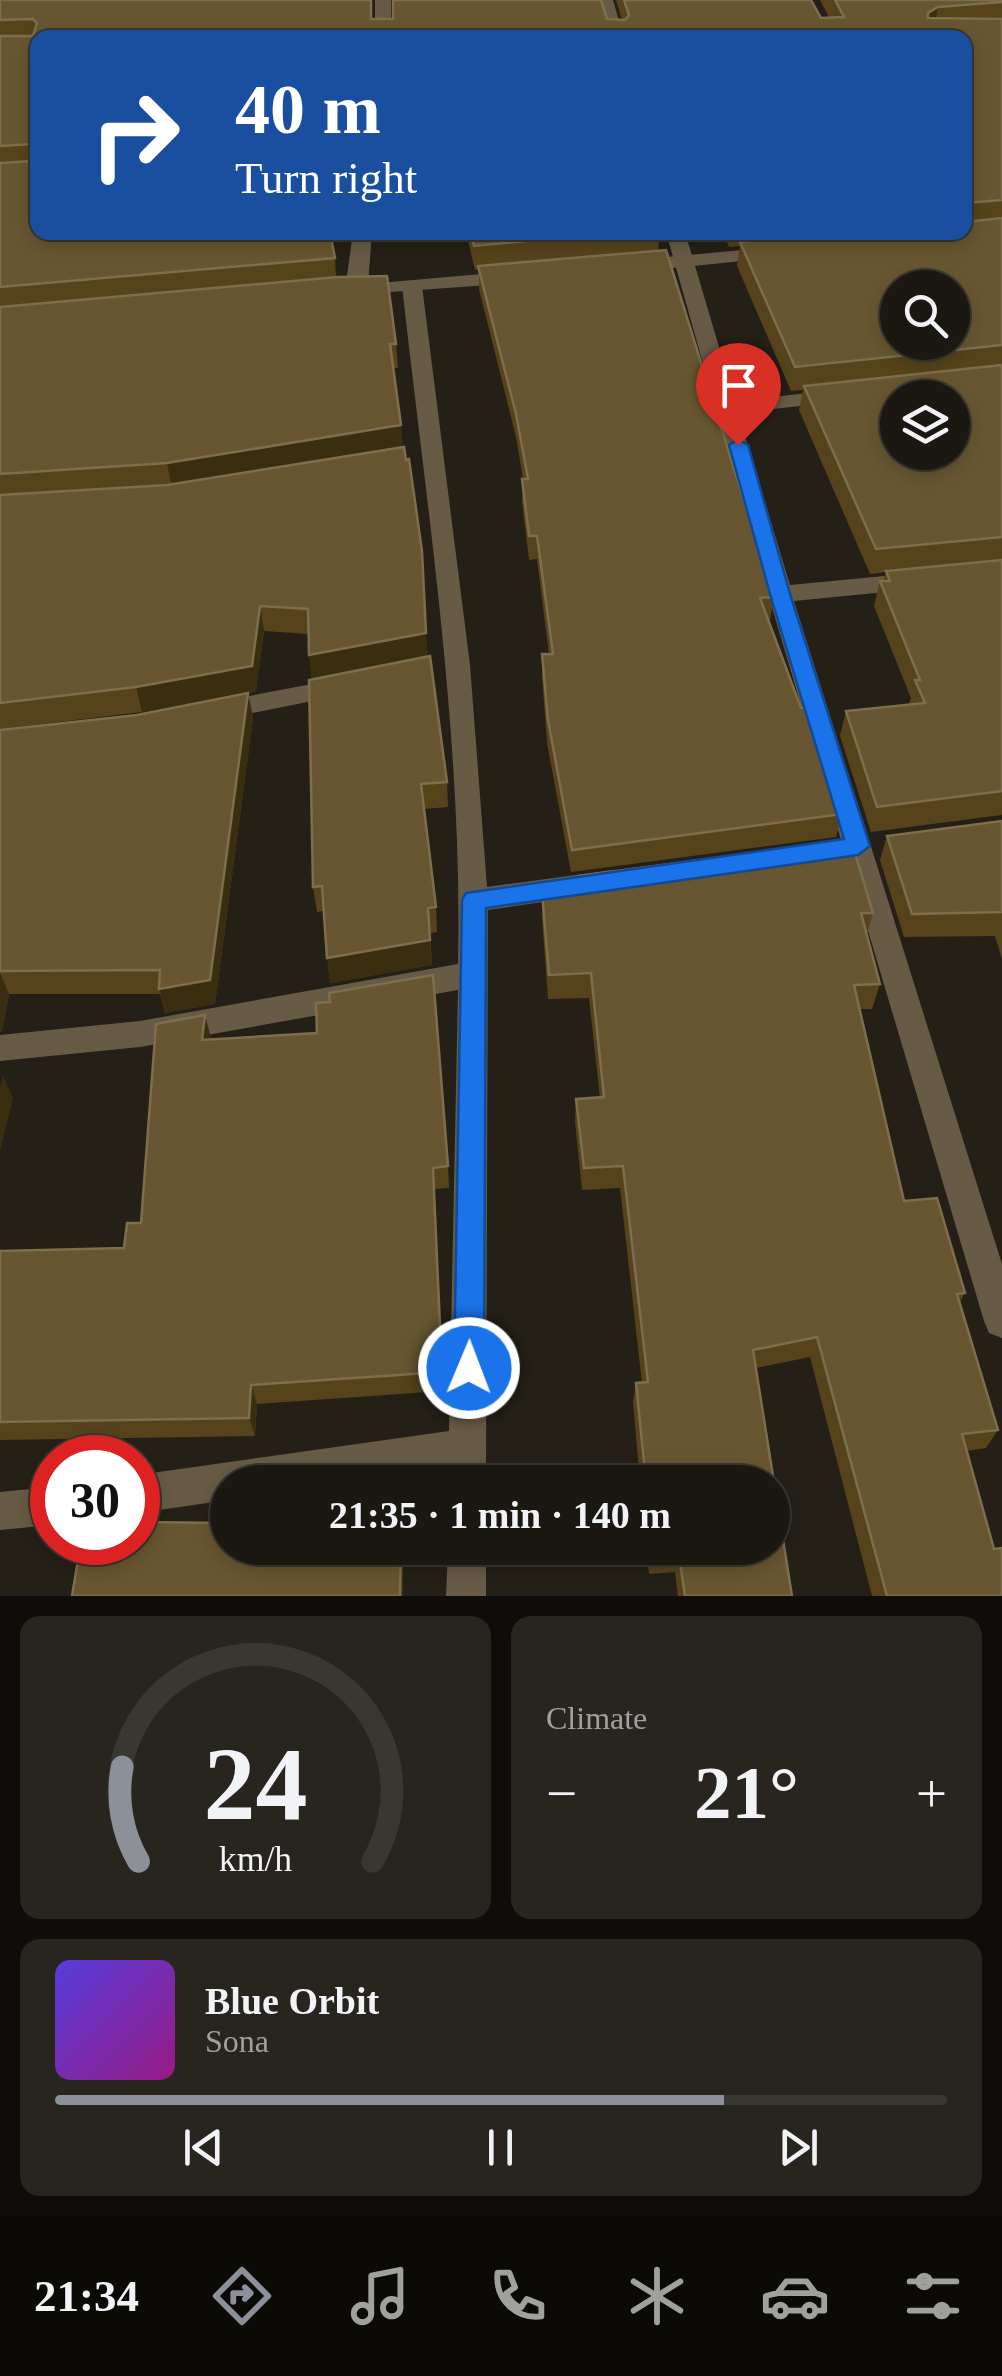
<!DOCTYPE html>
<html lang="en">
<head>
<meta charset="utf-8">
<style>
  :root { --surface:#1b1811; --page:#28251f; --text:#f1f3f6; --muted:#a0a09f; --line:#393731; --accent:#8c9099 }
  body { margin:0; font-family:Georgia,serif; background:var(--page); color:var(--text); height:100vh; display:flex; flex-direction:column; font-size:38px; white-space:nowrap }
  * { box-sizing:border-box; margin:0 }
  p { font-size:32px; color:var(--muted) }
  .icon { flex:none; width:55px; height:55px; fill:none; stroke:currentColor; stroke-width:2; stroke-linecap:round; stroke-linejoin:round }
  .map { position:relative; height:1596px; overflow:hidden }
  .drawer { display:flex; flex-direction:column; gap:20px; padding:20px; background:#0f0d09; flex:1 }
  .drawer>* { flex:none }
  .hud { position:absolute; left:30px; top:30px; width:942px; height:210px; border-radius:20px; box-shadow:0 5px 15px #0003,0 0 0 2px var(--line); background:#1a4fa0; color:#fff; overflow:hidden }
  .controls { position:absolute; left:880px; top:270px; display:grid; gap:20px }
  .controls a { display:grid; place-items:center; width:90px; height:90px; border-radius:50%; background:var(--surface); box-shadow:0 5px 15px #0003,0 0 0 2px var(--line); font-size:50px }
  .speed { position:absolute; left:30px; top:1435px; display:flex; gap:20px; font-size:50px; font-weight:700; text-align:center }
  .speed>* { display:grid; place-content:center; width:130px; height:130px; border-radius:50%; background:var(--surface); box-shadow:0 5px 15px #0003,0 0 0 2px var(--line); line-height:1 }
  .speed .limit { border:15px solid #d22; background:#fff; color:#111 }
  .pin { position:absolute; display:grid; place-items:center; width:85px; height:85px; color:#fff; margin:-102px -42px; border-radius:50% 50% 50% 0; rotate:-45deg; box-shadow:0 0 10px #0007 }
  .pin .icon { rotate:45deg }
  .me { position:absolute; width:110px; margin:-55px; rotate:1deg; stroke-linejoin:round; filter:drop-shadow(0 0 8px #0008) }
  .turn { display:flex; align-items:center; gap:35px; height:210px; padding:0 40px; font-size:45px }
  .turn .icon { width:130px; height:130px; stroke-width:2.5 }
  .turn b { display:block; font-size:70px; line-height:85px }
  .big { font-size:75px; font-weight:800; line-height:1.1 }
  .drawer .tile { flex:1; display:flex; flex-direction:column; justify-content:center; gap:15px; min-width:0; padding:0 35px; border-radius:20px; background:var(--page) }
  .drawer .dial { align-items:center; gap:0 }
  .dial svg { height:260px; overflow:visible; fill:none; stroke:var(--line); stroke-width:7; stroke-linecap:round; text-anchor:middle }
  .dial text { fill:var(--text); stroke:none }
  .song { display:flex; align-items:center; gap:30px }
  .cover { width:120px; height:120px; border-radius:15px; background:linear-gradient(135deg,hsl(250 70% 55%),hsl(310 70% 35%)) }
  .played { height:10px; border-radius:5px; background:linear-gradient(90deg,var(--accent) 75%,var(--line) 75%) }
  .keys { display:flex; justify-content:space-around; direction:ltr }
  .heat { display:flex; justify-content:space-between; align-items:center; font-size:55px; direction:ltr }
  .drawer .tiles { flex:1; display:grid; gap:20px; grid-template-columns:1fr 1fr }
  .tile:last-child { grid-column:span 2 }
  .trip { position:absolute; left:210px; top:1465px; width:580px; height:100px; border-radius:50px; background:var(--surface); box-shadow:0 5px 15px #0003,0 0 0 2px var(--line); font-weight:800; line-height:100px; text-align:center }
  .menu { display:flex; height:160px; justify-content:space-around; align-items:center; background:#0b0a07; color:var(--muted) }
  .menu .icon { width:70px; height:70px }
  .menu .current { color:var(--accent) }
  .menu b { font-size:45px; color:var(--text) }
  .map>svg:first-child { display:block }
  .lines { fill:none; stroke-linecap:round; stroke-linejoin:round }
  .minor { fill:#675b46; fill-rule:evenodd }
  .tertiary { fill:#675b46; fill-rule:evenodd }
  .wall { fill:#56431b }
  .shaded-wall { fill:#3b2d10 }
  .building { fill:#675631; stroke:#7d6e4e; stroke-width:2.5; fill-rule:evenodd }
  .route { fill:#1a73e8; stroke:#114b97; stroke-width:2.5 }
</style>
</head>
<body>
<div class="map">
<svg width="1002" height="1596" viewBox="0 0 1002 1596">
  <rect width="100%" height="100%" fill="#242017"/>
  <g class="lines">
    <g class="minor">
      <path d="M 597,0 L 613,0 L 624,38 L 608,38 Z"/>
      <path d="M 666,232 L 685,232 L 735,401 L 836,390 L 847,396 L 836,402 L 738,413 L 790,585 L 916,573 L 928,581 L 916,589 L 794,601 L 1002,1264 L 1002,1338 L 989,1333 L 984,1321 L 768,594 Z"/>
      <path d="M 412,280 L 422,286 L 470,665 L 487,887 L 612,870 L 622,873 L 626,881 L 622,889 L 612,892 L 488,910 L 486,1482 L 448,1482 L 448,1468 L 351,1482 L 228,1482 L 228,1500 L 138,1513 L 138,1475 L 449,1431 L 458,990 L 140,1047 L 0,1061 L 0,1035 L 140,1021 L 458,964 C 463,738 427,511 402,286 Z"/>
      <path d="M 343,678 L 352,681 L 356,687 L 352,693 L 213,721 L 204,719 L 200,712 L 204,705 L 213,703 Z"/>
      <path d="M 52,1487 L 52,1525 L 0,1530 L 0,1492 Z"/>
      <path d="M 448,1548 L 486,1548 L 486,1596 L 446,1596 Z"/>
    </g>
    <g class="tertiary">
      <rect x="375" y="0" width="16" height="38"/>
      <path d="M 353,232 L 372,232 L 368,284 L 517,271 L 527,277 L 517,283 L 348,295 L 345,291 Z"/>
      <path d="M 775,247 L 785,253 L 782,257 L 634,272 L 624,266 L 634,260 Z"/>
    </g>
  </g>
  <g class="wall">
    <path d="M 0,0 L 372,0 L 372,19 L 622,20 L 616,0 L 811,0 L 821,18 L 829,17 L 820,0 L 1002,0 L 1002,815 L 871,832 L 840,736 L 846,711 L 909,704 L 911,698 L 874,606 L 880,581 L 883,581 L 886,572 L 870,574 L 799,410 L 803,390 L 791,391 L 737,266 L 740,246 L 729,247 L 723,232 L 965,232 L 965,38 L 38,38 L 335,258 L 336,277 L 396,344 L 398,368 L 394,368 L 402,447 L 428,657 L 447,782 L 448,807 L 424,809 L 436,907 L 437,932 L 430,933 L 432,965 L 330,983 L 323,911 L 317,912 L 313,887 L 312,679 L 308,634 L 264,631 L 256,691 L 142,712 L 0,729 Z"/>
    <path d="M 466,232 L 660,232 L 658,250 L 774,597 L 770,620 L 768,620 L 842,814 L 836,837 L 571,872 L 547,743 L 542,677 L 542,654 L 549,654 L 537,559 L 529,560 L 522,502 L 523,479 L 516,437 L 479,289 L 479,269 L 475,270 Z"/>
    <path d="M 248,693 L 253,718 L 215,1004 L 165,1013 L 160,994 L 9,994 L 2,1031 L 0,1032 L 0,730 L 137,715 Z"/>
    <path d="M 1002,821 L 1002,959 L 995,936 L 904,937 L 880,860 L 887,836 Z"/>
    <path d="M 578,876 L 873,913 L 867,935 L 880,984 L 872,1009 L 860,1009 L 904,1201 L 965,1293 L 960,1302 L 998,1430 L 986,1448 L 967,1451 L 1002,1596 L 872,1596 L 810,1357 L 756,1368 L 792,1596 L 678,1596 L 675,1572 L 649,1574 L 646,1548 L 772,1548 L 772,1482 L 640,1482 L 633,1402 L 636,1383 L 642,1383 L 620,1188 L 582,1190 L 575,1122 L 576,1099 L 600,1098 L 589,998 L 548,999 L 542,918 L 542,893 L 577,892 Z"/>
    <path d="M 211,1038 L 211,1040 L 448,1166 L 449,1188 L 434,1189 L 443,1391 L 257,1404 L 255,1436 L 0,1440 L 0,1251 L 124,1248 L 141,1223 Z"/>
  </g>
  <g class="shaded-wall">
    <path d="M 938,7 L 934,29 L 924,35 L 928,13 Z"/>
    <path d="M 401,425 L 403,450 L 172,488 L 167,463 Z"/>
    <path d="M 260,606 L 264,631 L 256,691 L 142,712 L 136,687 Z"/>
    <path d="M 426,633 L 428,658 L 312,680 L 309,655 Z"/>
    <path d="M 248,693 L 253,718 L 215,1004 L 165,1013 L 159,989 Z"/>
    <path d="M 430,940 L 432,965 L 330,983 L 327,958 Z"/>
    <path d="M 0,973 L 9,994 L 2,1031 L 0,1032 Z"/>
    <path d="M 205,1015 L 211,1038 L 208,1063 L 202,1040 Z"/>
    <path d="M 3,1076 L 13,1098 L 0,1151 L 0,1086 Z"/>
    <path d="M 251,1385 L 257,1404 L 255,1436 L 249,1418 Z"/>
    <path d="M 401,1548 L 404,1548 L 403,1596 L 400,1596 Z"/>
  </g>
  <g class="building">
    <path d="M 0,0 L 371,0 L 371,19 L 393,19 L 393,0 L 601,0 L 607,19 L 625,20 L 629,15 L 624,0 L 811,0 L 821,18 L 844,17 L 835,0 L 1002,0 L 1002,2 L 938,7 L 928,13 L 928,18 L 1002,19 L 1002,200 L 965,203 L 965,38 L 38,38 L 38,232 L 330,232 L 335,258 L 0,287 L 0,163 L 33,161 L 36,158 L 32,144 L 0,146 L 0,36 L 33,36 L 37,23 L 33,19 L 0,20 Z"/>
    <path d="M 1002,218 L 1002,345 L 795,367 L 740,242 L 842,232 L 965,232 L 965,222 ZM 898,288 L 952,288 L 952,342 L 898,342 Z"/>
    <path d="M 471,232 L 623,232 L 474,246 Z"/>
    <path d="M 666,250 L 774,597 L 760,598 L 801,708 L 810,707 L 813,715 L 842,814 L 572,850 L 548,720 L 542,654 L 553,654 L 537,536 L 529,536 L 522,479 L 528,479 L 516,414 L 478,266 Z"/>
    <path d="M 387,276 L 396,344 L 390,344 L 401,425 L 167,463 L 0,474 L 0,307 L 338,277 Z"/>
    <path d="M 1002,365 L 1002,537 L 876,549 L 804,386 ZM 898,398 L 952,398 L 952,452 L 898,452 Z"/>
    <path d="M 404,447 L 406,460 L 409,459 L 422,551 L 426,633 L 309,655 L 308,609 L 260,606 L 252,666 L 136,687 L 0,703 L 0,495 L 167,485 Z"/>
    <path d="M 1002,560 L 1002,791 L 877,807 L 846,711 L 925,703 L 915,680 L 920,680 L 880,581 L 890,581 L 886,571 Z"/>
    <path d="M 430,656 L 447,782 L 421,784 L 436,907 L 428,908 L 430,940 L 327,958 L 322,886 L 313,887 L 309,680 Z"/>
    <path d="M 248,693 L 210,980 L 159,989 L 160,970 L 0,971 L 0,730 L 137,715 Z"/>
    <path d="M 1002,821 L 1002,912 L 912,914 L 887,836 Z"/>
    <path d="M 851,840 L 873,913 L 861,913 L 880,984 L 854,985 L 904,1201 L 937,1198 L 965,1293 L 957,1294 L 998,1430 L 962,1434 L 994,1549 L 1002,1548 L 1002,1596 L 887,1596 L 817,1337 L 753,1350 L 792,1596 L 685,1596 L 679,1556 L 653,1557 L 652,1548 L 772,1548 L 772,1482 L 646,1482 L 636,1383 L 648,1382 L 623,1166 L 584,1168 L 576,1099 L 604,1097 L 591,973 L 549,975 L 542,893 L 580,892 L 578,876 Z"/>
    <path d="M 433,975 L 448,1166 L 433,1168 L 442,1372 L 251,1385 L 249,1418 L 0,1422 L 0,1251 L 124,1248 L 127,1223 L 141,1223 L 156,1024 L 205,1015 L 202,1040 L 317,1033 L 316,1003 L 330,1002 L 329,993 Z"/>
    <path d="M 138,1522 L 228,1523 L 228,1548 L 401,1548 L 400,1596 L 72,1596 L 81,1542 L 138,1542 Z"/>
  </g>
  <path class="route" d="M 738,439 L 748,445 L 790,594 L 870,846 L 858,855 L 486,908 L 484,1368 L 480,1378 L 469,1383 L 459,1378 L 454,1368 L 462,900 L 466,893 L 844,839 L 770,594 L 729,445 Z"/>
</svg>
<div class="controls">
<a><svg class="icon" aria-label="search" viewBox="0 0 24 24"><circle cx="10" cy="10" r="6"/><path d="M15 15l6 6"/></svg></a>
<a><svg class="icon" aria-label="layers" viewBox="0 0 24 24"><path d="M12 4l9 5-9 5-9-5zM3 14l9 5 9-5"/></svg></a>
</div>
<div class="speed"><div class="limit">30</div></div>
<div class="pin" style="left:738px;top:445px;background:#d93025"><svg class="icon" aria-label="arrive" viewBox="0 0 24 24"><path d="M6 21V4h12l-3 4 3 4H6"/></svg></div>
<svg class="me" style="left:469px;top:1368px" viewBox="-20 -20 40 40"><circle r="17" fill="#1a73e8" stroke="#fff" stroke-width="3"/><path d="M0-11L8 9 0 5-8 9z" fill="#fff"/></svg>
<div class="trip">21:35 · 1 min · 140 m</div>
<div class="hud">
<div class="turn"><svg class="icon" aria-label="right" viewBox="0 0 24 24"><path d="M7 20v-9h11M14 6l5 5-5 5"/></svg><div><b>40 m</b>Turn right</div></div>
</div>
</div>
<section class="drawer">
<div class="tiles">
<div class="tile dial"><svg viewBox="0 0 100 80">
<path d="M14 69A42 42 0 1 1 86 69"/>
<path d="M14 69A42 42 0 0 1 9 40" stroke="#8c9099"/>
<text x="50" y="56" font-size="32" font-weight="700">24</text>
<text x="50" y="72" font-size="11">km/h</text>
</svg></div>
<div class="tile"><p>Climate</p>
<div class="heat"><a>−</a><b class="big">21°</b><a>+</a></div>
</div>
<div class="tile">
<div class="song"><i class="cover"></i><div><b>Blue Orbit</b><p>Sona</p></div></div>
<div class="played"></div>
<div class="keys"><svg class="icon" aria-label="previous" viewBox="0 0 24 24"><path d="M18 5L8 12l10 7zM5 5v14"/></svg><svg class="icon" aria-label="pause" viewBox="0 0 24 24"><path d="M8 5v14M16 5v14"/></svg><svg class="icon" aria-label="next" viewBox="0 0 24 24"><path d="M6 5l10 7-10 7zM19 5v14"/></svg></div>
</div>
</div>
</section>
<nav class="menu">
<b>21:34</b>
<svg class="icon current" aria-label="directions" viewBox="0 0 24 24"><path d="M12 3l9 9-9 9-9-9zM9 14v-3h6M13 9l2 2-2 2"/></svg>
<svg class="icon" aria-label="music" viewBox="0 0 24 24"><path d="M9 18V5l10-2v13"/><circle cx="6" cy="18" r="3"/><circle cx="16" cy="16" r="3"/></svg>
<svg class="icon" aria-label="phone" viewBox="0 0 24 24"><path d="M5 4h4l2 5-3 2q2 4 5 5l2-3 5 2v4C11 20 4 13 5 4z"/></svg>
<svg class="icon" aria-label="climate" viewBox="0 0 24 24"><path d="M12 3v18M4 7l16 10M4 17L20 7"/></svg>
<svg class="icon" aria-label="car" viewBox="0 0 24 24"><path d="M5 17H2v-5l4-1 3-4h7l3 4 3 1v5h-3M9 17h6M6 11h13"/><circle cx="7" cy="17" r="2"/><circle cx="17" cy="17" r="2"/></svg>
<svg class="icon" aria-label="filters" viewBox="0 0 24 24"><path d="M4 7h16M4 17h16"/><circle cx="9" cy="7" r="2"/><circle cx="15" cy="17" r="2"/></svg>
</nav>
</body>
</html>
